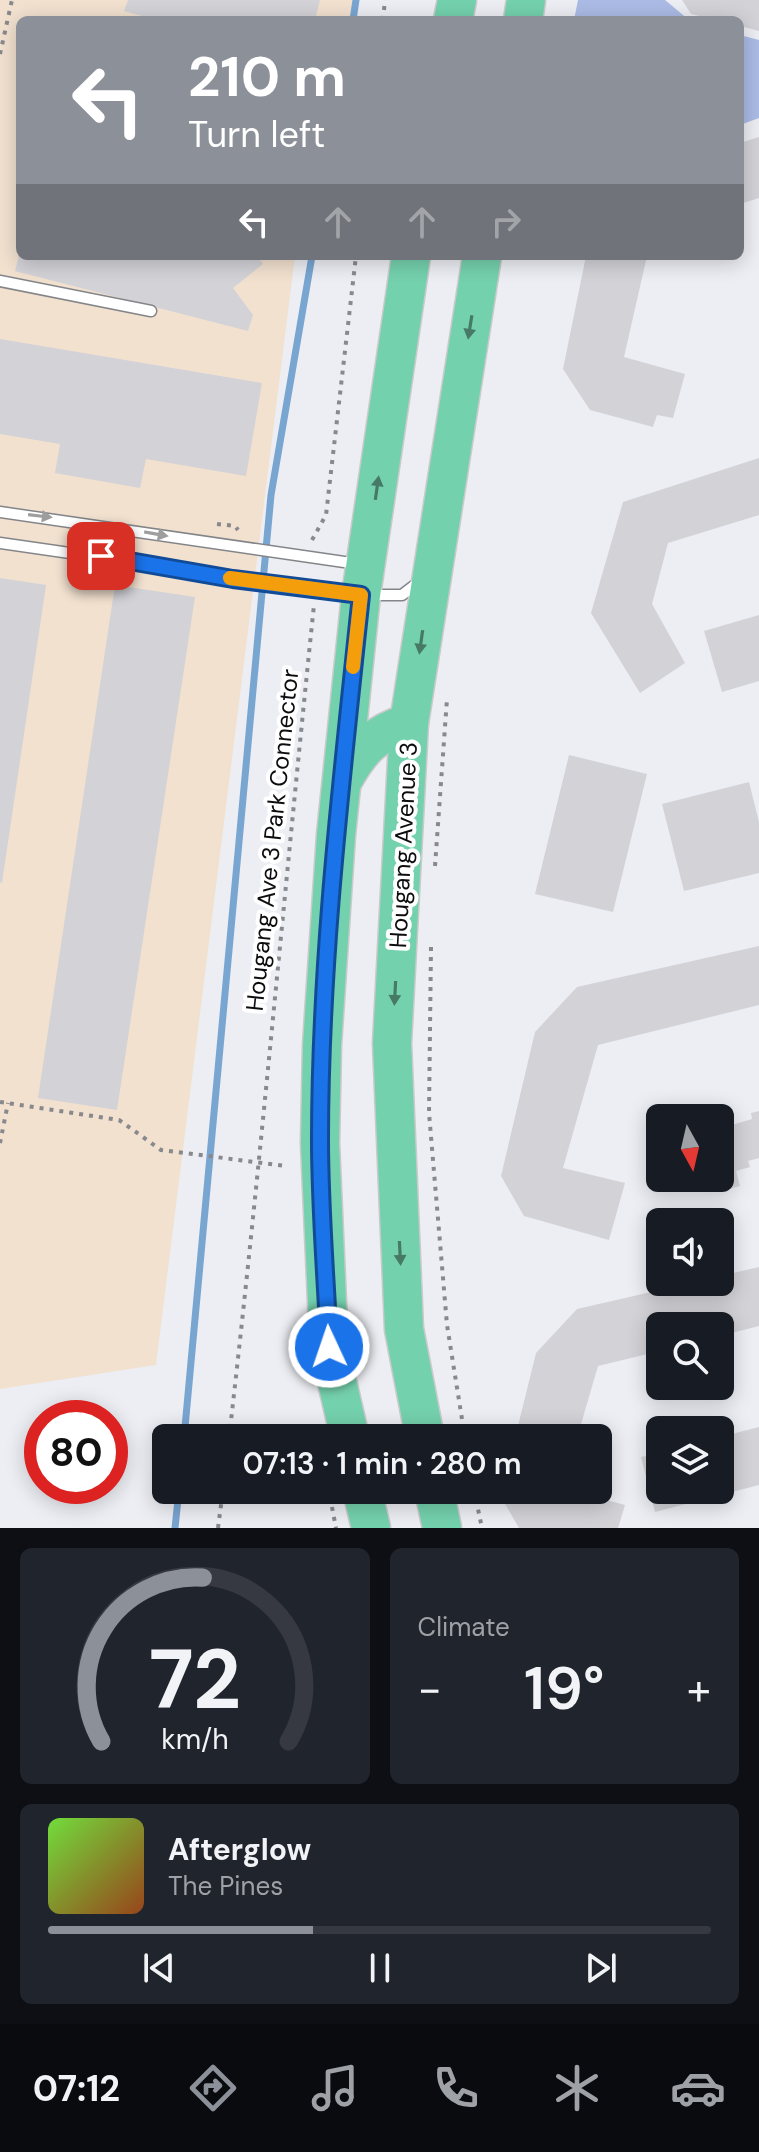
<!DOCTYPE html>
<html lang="en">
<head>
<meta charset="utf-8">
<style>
  :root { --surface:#171b24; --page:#20242c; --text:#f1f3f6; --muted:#9ea1a6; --line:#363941; --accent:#8c9099 }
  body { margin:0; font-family:"DM Sans",sans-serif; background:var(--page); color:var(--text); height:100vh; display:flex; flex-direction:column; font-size:30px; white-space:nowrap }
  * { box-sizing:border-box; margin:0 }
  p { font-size:26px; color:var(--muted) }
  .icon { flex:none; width:44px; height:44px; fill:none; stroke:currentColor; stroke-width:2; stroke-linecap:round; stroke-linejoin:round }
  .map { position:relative; height:1528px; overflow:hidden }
  .details { display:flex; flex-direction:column; gap:20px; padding:20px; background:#0d0f14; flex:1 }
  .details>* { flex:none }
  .banner { position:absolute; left:16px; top:16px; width:728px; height:244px; border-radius:12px; box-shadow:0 4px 20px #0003; background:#8c9099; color:#fff; overflow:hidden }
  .needle { width:52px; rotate:172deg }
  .controls { position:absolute; left:646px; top:1104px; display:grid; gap:16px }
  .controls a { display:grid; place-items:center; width:88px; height:88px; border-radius:12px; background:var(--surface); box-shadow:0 4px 20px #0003; font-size:40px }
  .speed { position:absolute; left:24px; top:1400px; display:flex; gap:16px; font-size:40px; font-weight:700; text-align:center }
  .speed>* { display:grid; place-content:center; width:104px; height:104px; border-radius:50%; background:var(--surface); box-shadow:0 4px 20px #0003; line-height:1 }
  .speed .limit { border:12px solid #d22; background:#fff; color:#111 }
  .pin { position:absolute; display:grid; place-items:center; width:68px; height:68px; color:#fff; margin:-34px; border-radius:16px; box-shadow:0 4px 12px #0006 }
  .me { position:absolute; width:88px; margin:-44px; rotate:357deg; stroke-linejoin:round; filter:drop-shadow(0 0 6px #0008) }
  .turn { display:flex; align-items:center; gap:28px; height:168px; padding:0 40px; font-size:36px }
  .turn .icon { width:104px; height:104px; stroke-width:2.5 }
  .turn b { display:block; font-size:56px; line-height:68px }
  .lanes { display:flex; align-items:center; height:76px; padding:0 40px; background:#0003; justify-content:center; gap:40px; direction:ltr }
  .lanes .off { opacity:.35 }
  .big { font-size:60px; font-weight:600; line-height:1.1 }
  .details .tile { flex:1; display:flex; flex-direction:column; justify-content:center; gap:12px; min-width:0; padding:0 28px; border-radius:12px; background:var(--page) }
  .details .dial { align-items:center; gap:0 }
  .dial svg { height:208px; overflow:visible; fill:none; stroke:var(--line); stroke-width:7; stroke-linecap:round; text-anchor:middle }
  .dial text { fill:var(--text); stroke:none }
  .song { display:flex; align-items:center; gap:24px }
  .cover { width:96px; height:96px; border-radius:12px; background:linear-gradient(135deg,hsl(100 70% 55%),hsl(20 70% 35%)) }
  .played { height:8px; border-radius:4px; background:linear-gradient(90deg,var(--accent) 40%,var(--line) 40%) }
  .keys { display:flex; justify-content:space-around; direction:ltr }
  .heat { display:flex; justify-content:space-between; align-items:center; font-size:44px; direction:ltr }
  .details .tiles { flex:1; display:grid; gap:20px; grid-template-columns:1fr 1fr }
  .tile:last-child { grid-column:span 2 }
  .trip { position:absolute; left:152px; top:1424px; width:460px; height:80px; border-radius:12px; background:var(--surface); box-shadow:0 4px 20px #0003; font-weight:600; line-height:80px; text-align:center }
  .menu { display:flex; height:128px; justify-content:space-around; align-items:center; background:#090b0e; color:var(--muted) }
  .menu .icon { width:56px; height:56px }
  .menu .on { color:var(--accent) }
  .menu b { font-size:36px; color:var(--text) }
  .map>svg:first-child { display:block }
  .industrial { fill:#f2e1cf }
  .green { fill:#abbbe5 }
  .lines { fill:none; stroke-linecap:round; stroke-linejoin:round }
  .stream { stroke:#79a5d1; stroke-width:7 }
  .building { fill:#d3d2d7 }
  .lane-casing { stroke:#838589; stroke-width:13 }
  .highway-casing { stroke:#cacaca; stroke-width:41 }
  .path { stroke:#88898d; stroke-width:4; stroke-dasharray:4 6; stroke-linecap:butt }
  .lane { stroke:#fff; stroke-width:10 }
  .highway { stroke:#74d1ad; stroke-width:38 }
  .oneway { fill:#467966 }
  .oneway2 { fill:#9e9e9f }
  .route-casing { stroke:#114b97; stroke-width:20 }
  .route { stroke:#1a73e8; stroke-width:14 }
  .slow { stroke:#f59e0b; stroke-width:14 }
  .labels { text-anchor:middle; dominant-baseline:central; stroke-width:8; stroke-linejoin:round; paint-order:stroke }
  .street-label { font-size:24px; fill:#0d0d0f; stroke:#fff }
</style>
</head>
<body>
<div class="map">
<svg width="759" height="1528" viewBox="0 0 759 1528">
  <rect width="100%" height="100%" fill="#eceef3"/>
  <path class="industrial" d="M 0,0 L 358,0 L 353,20 L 20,20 L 20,256 L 295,256 L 156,1365 L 0,1389 Z"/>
  <g class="green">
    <path d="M 578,0 L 665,0 L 689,20 L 574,20 Z"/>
    <path d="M 740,35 L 759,40 L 759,118 L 740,125 Z"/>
  </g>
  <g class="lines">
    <g class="stream">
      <path d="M 353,20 L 356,0"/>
      <path d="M 184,1438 L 271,495 L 312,256"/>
      <path d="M 175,1528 L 179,1490"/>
    </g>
  </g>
  <g class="building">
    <path d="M 128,0 L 320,0 L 315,20 L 156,20 L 124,11 Z"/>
    <path d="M 682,0 L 759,0 L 759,31 L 740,26 L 740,20 L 716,20 L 691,14 Z"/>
    <path d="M 759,137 L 759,198 L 740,204 L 740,143 Z"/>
    <path d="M 19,256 L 257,256 L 263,264 L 233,288 L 253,315 L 248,331 L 15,271 Z"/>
    <path d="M 586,256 L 647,256 L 624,357 L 685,374 L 673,418 L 657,415 L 653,427 L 590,410 L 563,369 Z"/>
    <path d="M 0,339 L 262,383 L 246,476 L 146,459 L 140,488 L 55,473 L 60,444 L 0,434 Z"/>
    <path d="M 759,458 L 759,515 L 668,543 L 652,604 L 685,663 L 640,693 L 591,613 L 623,502 Z"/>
    <path d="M 0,578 L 46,585 L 2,883 L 0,882 Z"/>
    <path d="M 115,585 L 195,597 L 117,1110 L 38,1098 Z"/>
    <path d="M 759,615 L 759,681 L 722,692 L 704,631 Z"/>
    <path d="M 569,755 L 647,774 L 613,912 L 535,894 Z"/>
    <path d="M 749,782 L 759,822 L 759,873 L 684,891 L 662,804 Z"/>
    <path d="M 759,946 L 759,1005 L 598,1045 L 563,1168 L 625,1183 L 609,1240 L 524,1216 L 501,1176 L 535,1032 L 577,987 Z"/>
    <path d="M 728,1110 L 732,1125 L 752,1119 L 751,1113 L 759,1111 L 759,1158 L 748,1161 L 750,1167 L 736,1171 L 740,1186 L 726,1190 L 720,1174 L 720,1118 L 699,1117 Z"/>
    <path d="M 759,1267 L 759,1326 L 720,1336 L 720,1326 L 660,1326 L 660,1351 L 598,1366 L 577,1438 L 515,1438 L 536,1353 L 577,1309 L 695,1282 L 720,1282 L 720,1276 Z"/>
    <path d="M 759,1427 L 759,1485 L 655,1512 L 641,1457 L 660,1453 L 660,1490 L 720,1490 L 720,1437 Z"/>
    <path d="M 503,1490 L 569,1490 L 625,1505 L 618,1528 L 519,1528 L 501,1497 Z"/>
  </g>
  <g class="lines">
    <defs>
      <g id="lane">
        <path d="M 0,281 L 151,311"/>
        <path d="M 0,512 L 358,564"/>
        <path d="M 0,543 L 361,595 L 402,595 L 419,582"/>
      </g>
      <g id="highway">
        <path d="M 453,20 L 457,0"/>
        <path d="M 523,20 L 526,0"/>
        <path d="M 343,780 C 360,749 375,733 409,723"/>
        <path d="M 350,1438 L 329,1347 L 320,1143 L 322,1045 L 336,835 L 361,595 L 411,256"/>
        <path d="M 425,1438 L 404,1329 L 392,1043 L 409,723 L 482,256"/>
        <path d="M 362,1490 L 371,1528"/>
        <path d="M 434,1490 L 442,1528"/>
      </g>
    </defs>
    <use href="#lane" class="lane-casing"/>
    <use href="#highway" class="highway-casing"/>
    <g class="path">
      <path d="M 383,20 L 385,0"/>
      <path d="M 0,54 L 12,0"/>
      <path d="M 217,524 L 235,526 L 238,530"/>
      <path d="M 312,540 L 326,515 L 356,256"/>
      <path d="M 435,866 L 447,699"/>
      <path d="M 431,947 L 429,1113 L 447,1325 L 465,1438"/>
      <path d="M 0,1102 L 119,1120 L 161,1150 L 286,1166"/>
      <path d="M 0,1143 L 8,1103"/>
      <path d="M 229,1438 C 261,1161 285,883 314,605"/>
      <path d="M 474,1490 L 482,1528"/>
      <path d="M 332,1507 L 336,1528"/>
      <path d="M 218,1528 L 223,1490"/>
    </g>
    <use href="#lane" class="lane"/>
    <use href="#highway" class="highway"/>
  </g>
  <defs><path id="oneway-solid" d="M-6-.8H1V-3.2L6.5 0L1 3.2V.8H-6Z" transform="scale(2)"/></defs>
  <g class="oneway">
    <use href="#oneway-solid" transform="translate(470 327) rotate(99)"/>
    <use href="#oneway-solid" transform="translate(377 488) rotate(-82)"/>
    <use href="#oneway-solid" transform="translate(421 642) rotate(98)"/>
    <use href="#oneway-solid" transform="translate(395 993) rotate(93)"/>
    <use href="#oneway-solid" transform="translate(400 1253) rotate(87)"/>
  </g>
  <g class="oneway2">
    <use href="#oneway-solid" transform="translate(40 516) rotate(7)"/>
    <use href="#oneway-solid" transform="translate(156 534) rotate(10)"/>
  </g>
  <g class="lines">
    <defs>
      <path id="route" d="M 101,556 L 233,579 L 361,595 C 342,777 320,958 320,1140 C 320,1209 326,1278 329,1347"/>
    </defs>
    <use href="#route" class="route-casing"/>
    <use href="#route" class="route"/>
    <path class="slow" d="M 230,578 L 361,595 L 353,667"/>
  </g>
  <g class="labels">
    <g class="street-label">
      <text transform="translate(272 840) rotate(-84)">Hougang Ave 3 Park Connector</text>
      <text transform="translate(403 845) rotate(-87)">Hougang Avenue 3</text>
    </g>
  </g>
</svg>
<div class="controls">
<a><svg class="needle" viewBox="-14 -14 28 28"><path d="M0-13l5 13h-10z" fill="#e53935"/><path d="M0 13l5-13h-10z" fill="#9ea1a6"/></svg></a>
<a><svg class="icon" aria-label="sound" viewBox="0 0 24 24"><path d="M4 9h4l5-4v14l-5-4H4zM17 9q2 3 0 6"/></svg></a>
<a><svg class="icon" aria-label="search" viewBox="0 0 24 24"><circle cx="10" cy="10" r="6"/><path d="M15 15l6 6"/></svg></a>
<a><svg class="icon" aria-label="layers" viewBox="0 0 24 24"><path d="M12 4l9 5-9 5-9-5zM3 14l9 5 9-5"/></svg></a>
</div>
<div class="speed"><div class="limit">80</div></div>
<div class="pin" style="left:101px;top:556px;background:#d93025"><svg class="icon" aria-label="arrive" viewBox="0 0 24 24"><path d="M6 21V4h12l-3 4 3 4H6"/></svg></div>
<svg class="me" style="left:329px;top:1347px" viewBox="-20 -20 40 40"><circle r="17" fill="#1a73e8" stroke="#fff" stroke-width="3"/><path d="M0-11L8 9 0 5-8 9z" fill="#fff"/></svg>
<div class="trip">07:13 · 1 min · 280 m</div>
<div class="banner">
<div class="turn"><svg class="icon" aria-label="left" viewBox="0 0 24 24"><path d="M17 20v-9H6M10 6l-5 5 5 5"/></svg><div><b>210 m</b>Turn left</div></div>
<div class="lanes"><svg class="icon" aria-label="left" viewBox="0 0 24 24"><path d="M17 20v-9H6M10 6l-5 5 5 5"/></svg><svg class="icon off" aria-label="ahead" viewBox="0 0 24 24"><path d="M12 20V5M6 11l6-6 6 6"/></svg><svg class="icon off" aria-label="ahead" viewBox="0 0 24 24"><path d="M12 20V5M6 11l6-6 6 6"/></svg><svg class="icon off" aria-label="right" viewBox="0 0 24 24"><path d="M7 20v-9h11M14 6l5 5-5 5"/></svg></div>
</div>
</div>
<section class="details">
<div class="tiles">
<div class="tile dial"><svg viewBox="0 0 100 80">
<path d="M14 69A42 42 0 1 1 86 69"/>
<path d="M14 69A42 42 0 0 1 53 6" stroke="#8c9099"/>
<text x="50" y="56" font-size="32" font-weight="700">72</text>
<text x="50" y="72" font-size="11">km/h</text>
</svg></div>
<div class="tile"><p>Climate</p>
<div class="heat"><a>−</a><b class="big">19°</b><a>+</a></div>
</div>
<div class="tile">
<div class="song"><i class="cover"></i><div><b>Afterglow</b><p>The Pines</p></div></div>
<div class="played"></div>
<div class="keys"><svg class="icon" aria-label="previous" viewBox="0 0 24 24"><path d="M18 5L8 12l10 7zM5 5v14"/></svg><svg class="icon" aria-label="pause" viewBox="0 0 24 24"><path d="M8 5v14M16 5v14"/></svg><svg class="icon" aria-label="next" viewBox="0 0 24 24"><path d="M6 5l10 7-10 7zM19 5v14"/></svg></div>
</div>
</div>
</section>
<nav class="menu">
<b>07:12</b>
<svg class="icon on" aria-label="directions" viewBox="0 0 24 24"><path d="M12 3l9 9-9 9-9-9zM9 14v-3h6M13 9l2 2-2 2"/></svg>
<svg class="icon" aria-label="music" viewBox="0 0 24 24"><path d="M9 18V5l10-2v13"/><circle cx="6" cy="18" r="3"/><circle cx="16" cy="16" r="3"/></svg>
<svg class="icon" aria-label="phone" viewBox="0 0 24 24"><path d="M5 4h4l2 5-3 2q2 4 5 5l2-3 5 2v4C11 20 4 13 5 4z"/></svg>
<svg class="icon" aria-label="climate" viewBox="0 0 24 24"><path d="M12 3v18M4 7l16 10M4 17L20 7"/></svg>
<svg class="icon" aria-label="car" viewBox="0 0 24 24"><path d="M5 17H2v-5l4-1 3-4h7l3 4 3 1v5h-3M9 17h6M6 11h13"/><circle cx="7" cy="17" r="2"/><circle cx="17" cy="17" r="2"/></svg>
</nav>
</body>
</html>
